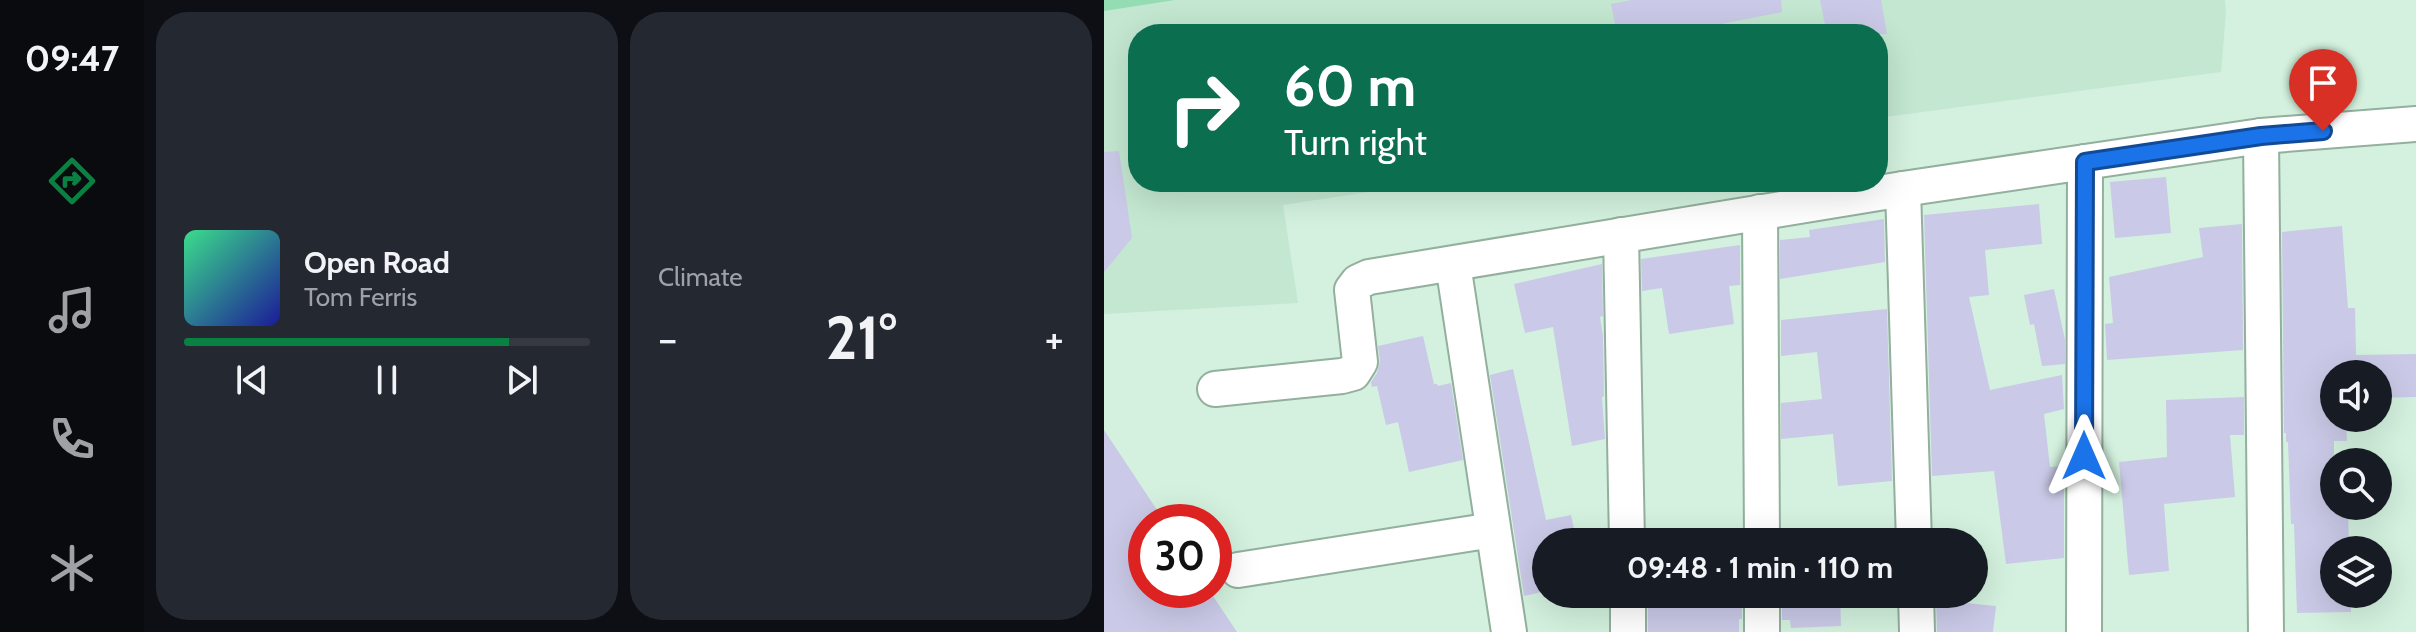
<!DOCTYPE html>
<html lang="en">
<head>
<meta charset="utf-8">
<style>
  :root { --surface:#171b24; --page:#242831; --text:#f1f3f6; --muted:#9ea1a6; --line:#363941; --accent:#0b8043 }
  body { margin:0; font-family:Cabin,sans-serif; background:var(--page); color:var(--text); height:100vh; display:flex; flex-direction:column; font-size:30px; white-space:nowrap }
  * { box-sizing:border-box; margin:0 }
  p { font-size:26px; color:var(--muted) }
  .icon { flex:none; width:44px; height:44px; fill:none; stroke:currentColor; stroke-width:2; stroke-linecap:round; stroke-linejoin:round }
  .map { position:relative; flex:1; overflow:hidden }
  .details { display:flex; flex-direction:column; gap:12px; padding:12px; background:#0d0f14; width:960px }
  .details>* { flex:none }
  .banner { position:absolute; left:24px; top:24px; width:760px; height:168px; border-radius:32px; box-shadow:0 8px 32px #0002; background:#0b6e4f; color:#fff; overflow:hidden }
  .tools { position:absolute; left:1216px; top:360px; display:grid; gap:16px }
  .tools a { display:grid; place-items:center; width:72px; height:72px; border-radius:50%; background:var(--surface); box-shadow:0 8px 32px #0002; font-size:40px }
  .speed { position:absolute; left:24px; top:504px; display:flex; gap:16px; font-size:40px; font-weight:700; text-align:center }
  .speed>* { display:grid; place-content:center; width:104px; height:104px; border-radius:50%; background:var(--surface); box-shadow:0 8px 32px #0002; line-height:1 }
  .speed .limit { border:12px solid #d22; background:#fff; color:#111 }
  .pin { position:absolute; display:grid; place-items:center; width:68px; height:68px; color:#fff; margin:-82px -34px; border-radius:50% 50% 50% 0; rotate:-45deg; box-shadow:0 0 8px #0007 }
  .pin .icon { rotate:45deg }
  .me { position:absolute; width:88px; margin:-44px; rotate:0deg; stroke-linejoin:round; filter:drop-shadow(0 0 6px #0008) }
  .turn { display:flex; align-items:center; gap:28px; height:168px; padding:0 24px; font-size:36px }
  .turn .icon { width:104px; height:104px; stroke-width:2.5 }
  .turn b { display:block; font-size:56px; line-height:68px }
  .big { font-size:60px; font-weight:700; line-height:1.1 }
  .details .widget { flex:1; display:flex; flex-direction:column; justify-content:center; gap:12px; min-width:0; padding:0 28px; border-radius:32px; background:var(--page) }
  .song { display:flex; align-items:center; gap:24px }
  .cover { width:96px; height:96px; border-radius:12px; background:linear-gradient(135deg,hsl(150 70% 55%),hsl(240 70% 35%)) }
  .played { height:8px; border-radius:4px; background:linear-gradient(90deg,var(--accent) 80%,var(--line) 80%) }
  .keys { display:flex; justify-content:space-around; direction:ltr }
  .heat { display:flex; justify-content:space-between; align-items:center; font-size:44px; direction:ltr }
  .details .tiles { flex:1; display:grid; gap:12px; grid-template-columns:repeat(2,1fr) }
  .trip { position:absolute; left:428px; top:528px; width:456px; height:80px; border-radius:40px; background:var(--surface); box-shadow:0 8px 32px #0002; font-weight:700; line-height:80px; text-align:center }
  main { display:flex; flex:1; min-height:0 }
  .menu { display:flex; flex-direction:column; width:144px; justify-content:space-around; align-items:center; background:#090b0e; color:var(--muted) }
  .menu .icon { width:56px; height:56px }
  .menu .current { color:var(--accent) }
  .menu b { font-size:36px; color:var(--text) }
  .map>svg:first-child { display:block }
  .built { fill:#c3e7d0 }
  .green { fill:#94dcb1 }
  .building { fill:#cac9e7 }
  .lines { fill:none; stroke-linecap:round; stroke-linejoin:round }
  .street-casing { stroke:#93af9d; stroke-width:38 }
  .street { stroke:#fff; stroke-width:34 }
  .route-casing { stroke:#114b97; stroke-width:20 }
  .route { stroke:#1a73e8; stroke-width:14 }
</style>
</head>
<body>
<main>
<nav class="menu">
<b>09:47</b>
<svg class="icon current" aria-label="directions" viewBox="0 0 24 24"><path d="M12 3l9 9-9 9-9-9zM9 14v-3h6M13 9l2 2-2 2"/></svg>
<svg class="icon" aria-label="music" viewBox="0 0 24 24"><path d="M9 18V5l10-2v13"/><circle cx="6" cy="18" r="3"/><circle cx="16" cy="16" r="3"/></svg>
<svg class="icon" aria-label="phone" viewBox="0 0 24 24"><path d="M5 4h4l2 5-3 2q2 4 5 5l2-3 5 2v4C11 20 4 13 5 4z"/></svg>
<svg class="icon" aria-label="climate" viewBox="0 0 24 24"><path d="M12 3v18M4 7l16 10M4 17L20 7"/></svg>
</nav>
<section class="details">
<div class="tiles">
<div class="widget">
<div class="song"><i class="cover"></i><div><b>Open Road</b><p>Tom Ferris</p></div></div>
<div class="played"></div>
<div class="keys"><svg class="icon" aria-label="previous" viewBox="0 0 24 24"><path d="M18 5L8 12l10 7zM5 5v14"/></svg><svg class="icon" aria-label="pause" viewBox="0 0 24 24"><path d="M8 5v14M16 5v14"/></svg><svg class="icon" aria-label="next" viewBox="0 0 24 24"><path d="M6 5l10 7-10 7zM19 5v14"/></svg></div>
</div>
<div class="widget"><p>Climate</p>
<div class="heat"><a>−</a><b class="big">21°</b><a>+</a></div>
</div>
</div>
</section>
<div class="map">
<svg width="1312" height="632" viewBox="0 0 1312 632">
  <rect width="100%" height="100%" fill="#d3f1de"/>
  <path class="built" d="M 0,0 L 1121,0 L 1122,12 L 1117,72 L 774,118 L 774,34 L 34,34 L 34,182 L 331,182 L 179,205 L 194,303 L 0,314 Z"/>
  <path class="green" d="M 0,0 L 71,0 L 0,11 Z"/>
  <g class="building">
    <path d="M 527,0 L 677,0 L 678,12 L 566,34 L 513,34 L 507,4 Z"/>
    <path d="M 716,0 L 777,0 L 783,34 L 723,34 Z"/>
    <path d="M 15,151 L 28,238 L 0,272 L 0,152 Z"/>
    <path d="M 1062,177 L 1067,233 L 1011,238 L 1006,182 Z"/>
    <path d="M 935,204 L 938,244 L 881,250 L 885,295 L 865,297 L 886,390 L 958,375 L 960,409 L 940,414 L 946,467 L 960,466 L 960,558 L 902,564 L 890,471 L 828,476 L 820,215 Z"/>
    <path d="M 780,219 L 781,262 L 676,279 L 676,240 L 706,237 L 705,230 Z"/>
    <path d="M 1138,224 L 1139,350 L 1003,360 L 1001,324 L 1009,323 L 1005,277 L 1099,257 L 1095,228 Z"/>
    <path d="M 1238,226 L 1244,308 L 1251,308 L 1252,355 L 1312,354 L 1312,397 L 1274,398 L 1274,374 L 1230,374 L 1230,418 L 1242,418 L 1243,441 L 1230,441 L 1230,506 L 1244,506 L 1245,550 L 1230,550 L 1230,594 L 1247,594 L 1247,612 L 1193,613 L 1190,524 L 1187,524 L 1184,442 L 1182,442 L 1182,433 L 1180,433 L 1178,232 Z"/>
    <path d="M 636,245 L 636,285 L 625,286 L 630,324 L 565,334 L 558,288 L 538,291 L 537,259 Z"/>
    <path d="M 498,264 L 499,316 L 496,317 L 499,336 L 500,396 L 498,397 L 501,439 L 468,446 L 449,327 L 421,333 L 410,284 Z"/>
    <path d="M 950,289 L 961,340 L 961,364 L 938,366 L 930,324 L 926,325 L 920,295 Z"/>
    <path d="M 783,309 L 788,481 L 734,486 L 729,434 L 677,439 L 677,403 L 718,399 L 713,352 L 677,356 L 677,320 Z"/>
    <path d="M 319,336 L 330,384 L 333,384 L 334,386 L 347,383 L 359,460 L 305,472 L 294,422 L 282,425 L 273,386 L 268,387 L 267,382 L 273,373 L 276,361 L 274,346 Z"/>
    <path d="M 409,369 L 442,520 L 467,515 L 473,542 L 442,542 L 442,591 L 420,596 L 386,375 Z"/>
    <path d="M 1140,397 L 1140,435 L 1126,435 L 1131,497 L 1060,504 L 1065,571 L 1025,575 L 1015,462 L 1063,457 L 1062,400 Z"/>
    <path d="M 0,430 L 61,522 L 42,522 L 42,590 L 105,590 L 133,632 L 0,632 Z"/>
    <path d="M 589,594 L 638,594 L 638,619 L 635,619 L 635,632 L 544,632 L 544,602 L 589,603 Z"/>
    <path d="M 678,594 L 736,594 L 737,626 L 687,628 L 686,620 L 678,620 Z"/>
    <path d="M 832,600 L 892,606 L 889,632 L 833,632 Z"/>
  </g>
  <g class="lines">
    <defs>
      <g id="street">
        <path d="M 1157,136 L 1162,632"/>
        <path d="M 799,189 L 810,542"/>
        <path d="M 656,212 L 658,542"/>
        <path d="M 517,235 L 523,542"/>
        <path d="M 349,264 L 405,632"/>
        <path d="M 111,389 L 238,376 L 249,373 L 256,362 L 248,290 L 254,282 L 265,277 L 799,189 L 981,162 L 1157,136 L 1312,124"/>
        <path d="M 134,570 L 389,530"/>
        <path d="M 524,594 L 524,632"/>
        <path d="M 658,594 L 658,632"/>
        <path d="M 812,594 L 813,632"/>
        <path d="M 980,632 L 981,162"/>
      </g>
    </defs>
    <use href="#street" class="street-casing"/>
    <use href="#street" class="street"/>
  </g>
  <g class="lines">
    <defs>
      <path id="route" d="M 980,456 L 981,162 L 1157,136 L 1219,131"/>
    </defs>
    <use href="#route" class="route-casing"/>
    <use href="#route" class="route"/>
  </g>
</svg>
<div class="tools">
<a><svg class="icon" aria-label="sound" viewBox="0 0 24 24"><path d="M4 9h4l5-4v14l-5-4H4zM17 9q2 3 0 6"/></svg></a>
<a><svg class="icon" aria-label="search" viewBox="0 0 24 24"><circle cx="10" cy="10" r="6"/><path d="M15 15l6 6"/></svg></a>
<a><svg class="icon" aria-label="layers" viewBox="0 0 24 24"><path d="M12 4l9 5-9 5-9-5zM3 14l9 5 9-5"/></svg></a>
</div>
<div class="speed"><div class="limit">30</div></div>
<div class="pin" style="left:1219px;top:131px;background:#d93025"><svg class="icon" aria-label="arrive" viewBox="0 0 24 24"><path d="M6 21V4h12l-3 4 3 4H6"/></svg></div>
<svg class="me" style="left:980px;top:456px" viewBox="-20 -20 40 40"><path d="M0-17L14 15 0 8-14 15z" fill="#1a73e8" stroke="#fff" stroke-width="4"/></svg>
<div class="trip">09:48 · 1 min · 110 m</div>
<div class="banner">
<div class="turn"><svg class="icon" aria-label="right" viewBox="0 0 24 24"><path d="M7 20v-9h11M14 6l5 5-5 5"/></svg><div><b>60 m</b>Turn right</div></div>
</div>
</div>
</main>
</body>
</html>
